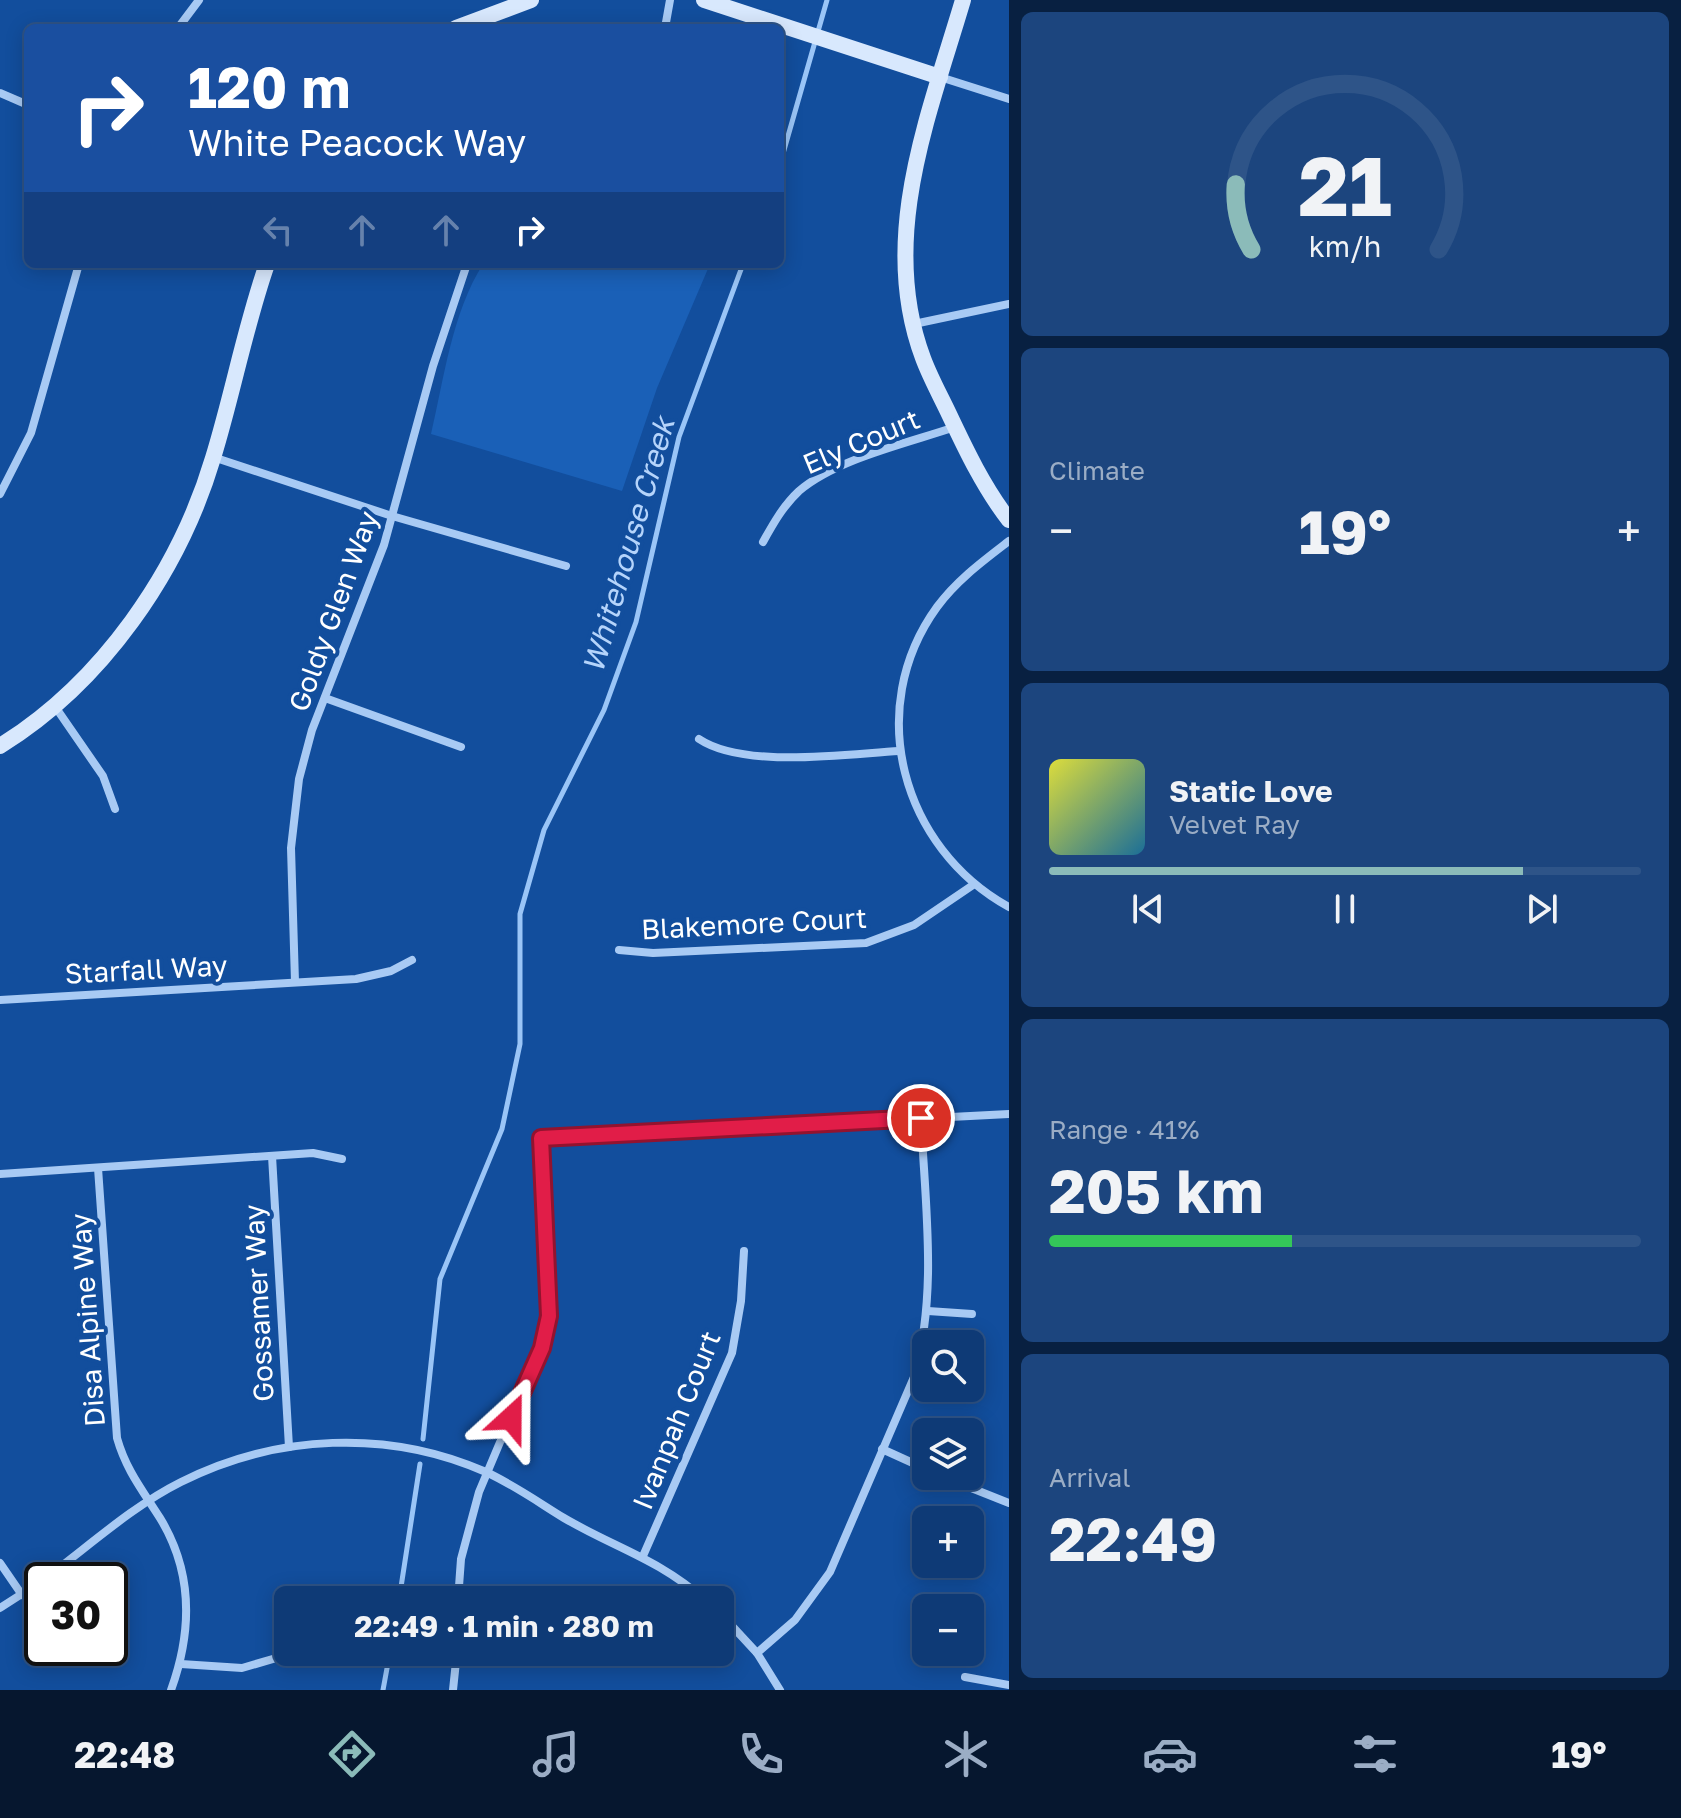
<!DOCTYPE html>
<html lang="en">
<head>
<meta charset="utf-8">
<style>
  :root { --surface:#0e3a76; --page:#1c457e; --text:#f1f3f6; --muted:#9badc5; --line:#2e5488; --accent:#8bbbb9 }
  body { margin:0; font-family:"Golos Text",sans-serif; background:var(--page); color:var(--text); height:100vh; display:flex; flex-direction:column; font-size:30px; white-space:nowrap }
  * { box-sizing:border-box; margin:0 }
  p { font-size:26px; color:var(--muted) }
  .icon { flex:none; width:44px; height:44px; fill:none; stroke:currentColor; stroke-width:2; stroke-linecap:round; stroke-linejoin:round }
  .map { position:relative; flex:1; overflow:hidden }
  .drawer { display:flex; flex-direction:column; gap:12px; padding:12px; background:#082041; width:672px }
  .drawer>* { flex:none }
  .banner { position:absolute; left:24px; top:24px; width:760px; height:244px; border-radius:12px; box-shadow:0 4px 20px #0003,0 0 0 2px var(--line); background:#1a4fa0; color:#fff; overflow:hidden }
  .buttons { position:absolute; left:912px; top:1330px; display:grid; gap:16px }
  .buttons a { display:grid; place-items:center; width:72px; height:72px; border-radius:12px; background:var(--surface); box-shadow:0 4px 20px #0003,0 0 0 2px var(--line); font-size:40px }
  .speed { position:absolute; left:24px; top:1562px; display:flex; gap:16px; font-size:40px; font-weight:700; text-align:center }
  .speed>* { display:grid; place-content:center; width:104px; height:104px; border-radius:50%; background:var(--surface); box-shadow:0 4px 20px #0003,0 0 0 2px var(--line); line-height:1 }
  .speed .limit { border:4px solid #111; border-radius:12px; background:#fff; color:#111 }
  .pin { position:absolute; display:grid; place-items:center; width:68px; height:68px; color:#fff; margin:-34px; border:4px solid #fff; border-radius:50%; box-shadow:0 2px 8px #0007 }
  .me { position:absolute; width:88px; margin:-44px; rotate:24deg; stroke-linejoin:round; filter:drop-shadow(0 0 6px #0008) }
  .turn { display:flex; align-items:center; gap:28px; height:168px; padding:0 32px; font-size:36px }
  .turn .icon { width:104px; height:104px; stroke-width:2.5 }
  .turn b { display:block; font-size:56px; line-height:68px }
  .lanes { display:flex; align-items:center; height:76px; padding:0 32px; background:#0003; justify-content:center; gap:40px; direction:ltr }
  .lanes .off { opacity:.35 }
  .big { font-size:60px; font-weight:700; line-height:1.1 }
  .drawer .card { flex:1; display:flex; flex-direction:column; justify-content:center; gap:12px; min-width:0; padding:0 28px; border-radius:12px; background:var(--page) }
  .drawer .dial { align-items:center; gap:0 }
  .dial svg { height:208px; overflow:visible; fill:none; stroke:var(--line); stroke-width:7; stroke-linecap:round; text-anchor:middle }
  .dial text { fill:var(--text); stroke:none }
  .song { display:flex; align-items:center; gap:24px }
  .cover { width:96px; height:96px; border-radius:12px; background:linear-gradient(135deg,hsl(60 70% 55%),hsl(200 70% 35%)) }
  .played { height:8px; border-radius:4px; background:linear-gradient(90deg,var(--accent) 80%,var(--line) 80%) }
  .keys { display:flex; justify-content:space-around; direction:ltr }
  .heat { display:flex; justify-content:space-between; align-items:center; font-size:44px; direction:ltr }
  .charge { height:12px; border-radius:6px; background:linear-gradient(90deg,#34c759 41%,var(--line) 0) }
  .trip { position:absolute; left:274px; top:1586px; width:460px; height:80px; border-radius:12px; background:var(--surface); box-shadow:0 4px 20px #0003,0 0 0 2px var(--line); font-weight:700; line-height:80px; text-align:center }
  .menu { display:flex; height:128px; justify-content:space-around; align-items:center; background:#06172f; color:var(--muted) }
  .menu .icon { width:56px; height:56px }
  .menu .current { color:var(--accent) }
  .menu b { font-size:36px; color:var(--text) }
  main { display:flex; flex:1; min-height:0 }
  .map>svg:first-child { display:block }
  .green { fill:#1a60b7 }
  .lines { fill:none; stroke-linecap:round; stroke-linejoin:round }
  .stream { stroke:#9ac5f7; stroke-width:5 }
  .street { stroke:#a8caf4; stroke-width:8 }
  .secondary { stroke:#d8e8fd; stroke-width:16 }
  .route-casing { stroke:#92132f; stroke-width:20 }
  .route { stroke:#e11d48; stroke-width:14 }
  .labels { text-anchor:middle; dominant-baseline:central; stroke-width:8; stroke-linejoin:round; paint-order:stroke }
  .street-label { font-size:28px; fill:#fff; stroke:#124e9d }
  .water-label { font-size:30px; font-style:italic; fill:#b5d4fb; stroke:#124e9d }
</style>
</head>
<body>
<main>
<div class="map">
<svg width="1009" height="1690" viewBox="0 0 1009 1690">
  <rect width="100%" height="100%" fill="#124e9d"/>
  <path class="green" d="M 483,264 L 710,264 L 657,388 L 622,491 L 431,434 C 444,379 452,313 483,264 Z"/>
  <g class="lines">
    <g class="stream">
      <path d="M 780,164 L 827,0"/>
      <path d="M 423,1439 L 440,1279 L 502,1129 L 520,1044 L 520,914 L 544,830 L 604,710 L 636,622 L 679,437 L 743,264"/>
      <path d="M 399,1600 L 420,1464"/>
      <path d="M 383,1690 L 390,1652"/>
    </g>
    <g class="street">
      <path d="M 178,28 L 199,0"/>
      <path d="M 665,28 L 670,0"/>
      <path d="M 940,77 L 1009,99"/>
      <path d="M 0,93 L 28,105"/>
      <path d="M 914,324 L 1009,304"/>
      <path d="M 213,457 L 392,516 L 566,566"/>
      <path d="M 0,494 L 31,433 L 79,264"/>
      <path d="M 1009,541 C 983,561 957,580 937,607 C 863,709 902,848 1009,907"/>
      <path d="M 763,542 C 773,524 783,506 799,491 C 836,459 908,443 955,427"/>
      <path d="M 325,698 L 461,747"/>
      <path d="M 54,705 L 103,776 L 115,809"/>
      <path d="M 699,739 C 744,769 846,754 899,751"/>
      <path d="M 619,950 L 653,953 L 866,943 L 914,925 L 973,885"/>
      <path d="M 295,982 L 291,848 L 299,779 L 312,730 L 384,545 L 433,366 L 467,264"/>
      <path d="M 0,1000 L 356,979 L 391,971 L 412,960"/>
      <path d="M 272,1156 L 289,1447"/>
      <path d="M 98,1168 L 117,1438 C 126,1470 143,1491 160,1518 C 193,1572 192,1632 171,1690"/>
      <path d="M 0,1174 L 313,1153 L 342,1159"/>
      <path d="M 928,1311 L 972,1314"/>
      <path d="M 882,1449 L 926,1469"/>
      <path d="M 941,1476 L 1009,1503"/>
      <path d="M 643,1556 L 732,1353 L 741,1301 L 744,1251"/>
      <path d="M 0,1563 L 22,1595"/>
      <path d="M 43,1580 C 88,1547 131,1507 181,1482 C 276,1434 389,1429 486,1472 C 514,1485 538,1502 564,1518 C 615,1548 657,1558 705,1600"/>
      <path d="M 458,1600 L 461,1559 L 479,1492 L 546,1333 L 549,1300 L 541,1138 L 1009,1114"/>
      <path d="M 0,1608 L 42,1581"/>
      <path d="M 720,1613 L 757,1653 L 780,1690"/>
      <path d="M 757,1653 L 795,1620 L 830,1572 L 914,1377 C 938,1293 925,1205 921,1118"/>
      <path d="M 181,1664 L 242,1668 L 290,1654"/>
      <path d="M 965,1677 L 1009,1685"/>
      <path d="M 453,1690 L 457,1652"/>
    </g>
    <g class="secondary">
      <path d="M 704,0 L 940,77"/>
      <path d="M 963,0 C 929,115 878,238 923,358 C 930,377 940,395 949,414 C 966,450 984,488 1009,520"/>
      <path d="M 456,28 L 531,0"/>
      <path d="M 0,746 C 102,683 179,572 213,458 C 233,393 245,327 267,264"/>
    </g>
  </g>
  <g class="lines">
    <defs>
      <path id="route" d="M 511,1418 L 542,1348 L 549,1316 L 541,1138 L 921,1118"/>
    </defs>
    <use href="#route" class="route-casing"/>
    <use href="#route" class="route"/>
  </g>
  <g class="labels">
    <g class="street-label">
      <text transform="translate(861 441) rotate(-23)">Ely Court</text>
      <text transform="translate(333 611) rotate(-70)">Goldy Glen Way</text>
      <text transform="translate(754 923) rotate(-3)">Blakemore Court</text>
      <text transform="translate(146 969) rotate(-3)">Starfall Way</text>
      <text transform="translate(258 1303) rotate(-93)">Gossamer Way</text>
      <text transform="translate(87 1320) rotate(-94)">Disa Alpine Way</text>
      <text transform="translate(676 1420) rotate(-68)">Ivanpah Court</text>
    </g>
    <g class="water-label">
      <text transform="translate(628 545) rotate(-74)">Whitehouse Creek</text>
    </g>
  </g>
</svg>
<div class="buttons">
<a><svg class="icon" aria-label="search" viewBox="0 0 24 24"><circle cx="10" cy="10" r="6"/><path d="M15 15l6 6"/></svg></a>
<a><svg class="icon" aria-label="layers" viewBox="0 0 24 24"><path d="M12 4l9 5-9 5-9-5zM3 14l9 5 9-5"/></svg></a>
<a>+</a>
<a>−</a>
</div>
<div class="speed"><div class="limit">30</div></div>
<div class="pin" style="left:921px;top:1118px;background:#d93025"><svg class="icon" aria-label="arrive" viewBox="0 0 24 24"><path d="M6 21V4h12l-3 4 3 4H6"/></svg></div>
<svg class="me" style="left:511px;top:1418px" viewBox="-20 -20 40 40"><path d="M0-17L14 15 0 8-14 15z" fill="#e11d48" stroke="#fff" stroke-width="4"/></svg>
<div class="trip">22:49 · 1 min · 280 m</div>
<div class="banner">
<div class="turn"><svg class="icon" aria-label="right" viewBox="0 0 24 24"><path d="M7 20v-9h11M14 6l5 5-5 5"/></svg><div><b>120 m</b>White Peacock Way</div></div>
<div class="lanes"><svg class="icon off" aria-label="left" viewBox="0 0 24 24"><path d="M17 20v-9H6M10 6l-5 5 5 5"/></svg><svg class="icon off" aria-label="ahead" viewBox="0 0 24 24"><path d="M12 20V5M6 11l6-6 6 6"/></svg><svg class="icon off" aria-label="ahead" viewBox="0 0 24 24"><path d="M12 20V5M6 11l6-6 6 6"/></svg><svg class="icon" aria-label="right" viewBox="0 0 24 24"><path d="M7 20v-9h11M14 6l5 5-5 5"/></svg></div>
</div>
</div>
<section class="drawer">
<div class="card dial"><svg viewBox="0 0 100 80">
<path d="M14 69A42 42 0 1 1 86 69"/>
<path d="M14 69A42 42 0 0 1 8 44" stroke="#8bbbb9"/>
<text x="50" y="56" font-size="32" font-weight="700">21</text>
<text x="50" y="72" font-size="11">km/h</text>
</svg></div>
<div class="card"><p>Climate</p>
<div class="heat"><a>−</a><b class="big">19°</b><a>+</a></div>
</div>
<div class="card">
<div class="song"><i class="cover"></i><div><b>Static Love</b><p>Velvet Ray</p></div></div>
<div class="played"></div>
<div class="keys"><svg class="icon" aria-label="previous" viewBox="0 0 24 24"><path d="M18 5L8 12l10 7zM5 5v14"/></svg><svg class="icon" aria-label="pause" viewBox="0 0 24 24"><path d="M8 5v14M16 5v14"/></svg><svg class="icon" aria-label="next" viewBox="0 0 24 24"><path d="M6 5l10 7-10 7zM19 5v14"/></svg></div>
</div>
<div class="card"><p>Range · 41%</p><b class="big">205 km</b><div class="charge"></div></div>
<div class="card"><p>Arrival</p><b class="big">22:49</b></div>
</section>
</main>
<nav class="menu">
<b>22:48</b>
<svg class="icon current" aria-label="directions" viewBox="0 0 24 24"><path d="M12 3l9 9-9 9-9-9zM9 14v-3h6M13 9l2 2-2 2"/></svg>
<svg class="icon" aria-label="music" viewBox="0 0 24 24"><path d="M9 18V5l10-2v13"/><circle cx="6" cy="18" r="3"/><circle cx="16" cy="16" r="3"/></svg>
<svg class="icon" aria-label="phone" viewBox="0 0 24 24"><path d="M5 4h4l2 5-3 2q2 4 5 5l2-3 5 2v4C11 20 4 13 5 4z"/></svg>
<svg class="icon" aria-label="climate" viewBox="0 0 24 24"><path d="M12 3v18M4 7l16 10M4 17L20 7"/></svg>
<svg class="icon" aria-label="car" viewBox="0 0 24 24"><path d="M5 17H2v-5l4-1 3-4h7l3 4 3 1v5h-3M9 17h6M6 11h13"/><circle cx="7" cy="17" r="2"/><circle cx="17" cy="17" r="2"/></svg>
<svg class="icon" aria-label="filters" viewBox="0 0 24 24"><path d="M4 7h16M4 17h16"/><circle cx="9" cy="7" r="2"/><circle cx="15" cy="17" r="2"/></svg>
<b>19°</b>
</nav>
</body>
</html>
